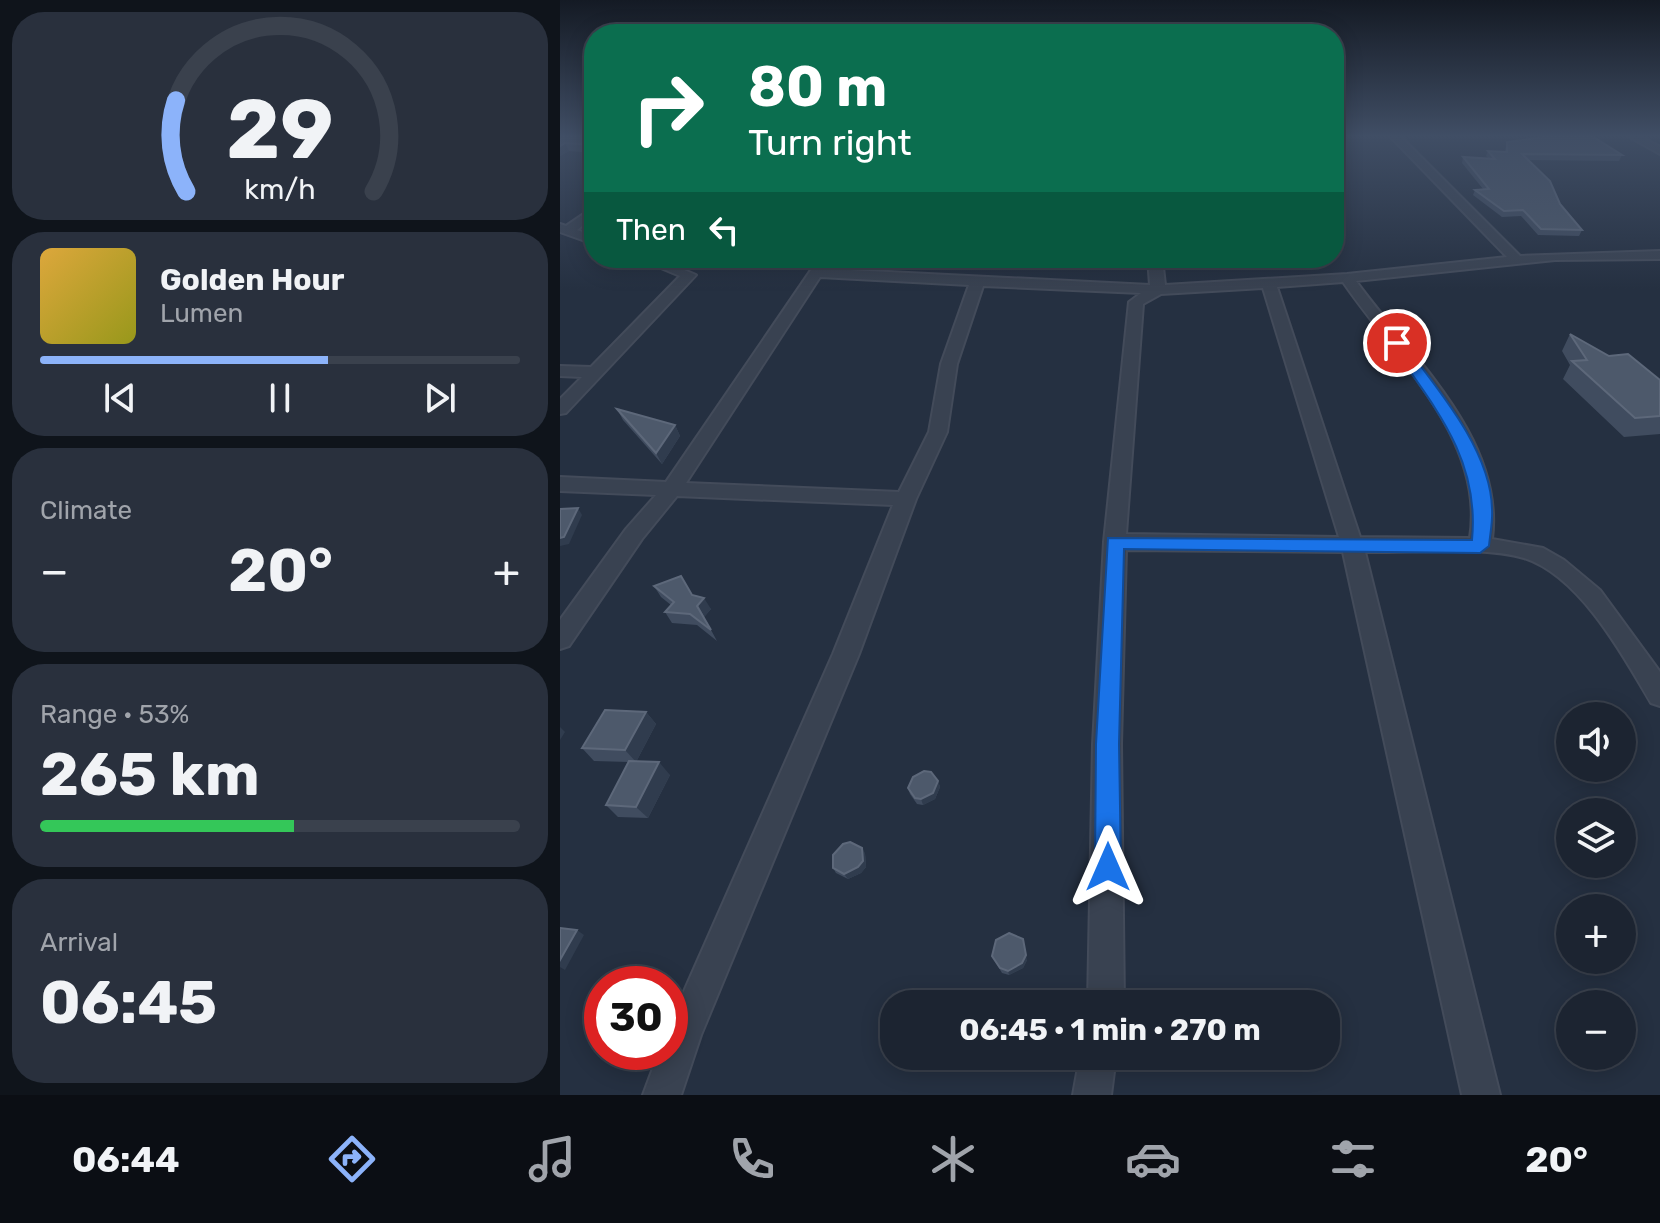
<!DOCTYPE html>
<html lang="en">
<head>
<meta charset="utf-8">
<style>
  :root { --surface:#1c2431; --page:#29303d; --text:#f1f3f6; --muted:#a0a4ab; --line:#3a414d; --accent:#8cb3fa }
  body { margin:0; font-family:Rubik,sans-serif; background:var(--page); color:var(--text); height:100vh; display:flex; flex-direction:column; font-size:30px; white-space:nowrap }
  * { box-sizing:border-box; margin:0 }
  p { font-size:26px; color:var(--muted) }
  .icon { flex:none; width:44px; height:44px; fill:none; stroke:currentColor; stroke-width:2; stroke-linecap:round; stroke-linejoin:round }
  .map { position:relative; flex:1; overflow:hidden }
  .panel { display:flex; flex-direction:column; gap:12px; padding:12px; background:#0f141b; width:560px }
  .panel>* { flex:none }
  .hud { position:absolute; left:24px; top:24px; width:760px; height:244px; border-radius:32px; box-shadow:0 4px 20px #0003,0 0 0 2px var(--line); background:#0b6e4f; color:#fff; overflow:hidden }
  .tools { position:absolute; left:996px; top:702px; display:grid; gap:16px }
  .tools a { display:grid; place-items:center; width:80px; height:80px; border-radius:50%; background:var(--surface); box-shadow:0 4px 20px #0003,0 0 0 2px var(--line); font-size:40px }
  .speed { position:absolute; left:24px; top:966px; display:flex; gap:16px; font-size:40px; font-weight:700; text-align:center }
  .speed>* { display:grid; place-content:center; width:104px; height:104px; border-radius:50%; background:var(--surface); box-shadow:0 4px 20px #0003,0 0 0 2px var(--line); line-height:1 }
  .speed .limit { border:12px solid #d22; background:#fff; color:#111 }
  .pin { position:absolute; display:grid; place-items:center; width:68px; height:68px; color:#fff; margin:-34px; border:4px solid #fff; border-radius:50%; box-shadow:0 2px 8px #0007 }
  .me { position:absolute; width:88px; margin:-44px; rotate:0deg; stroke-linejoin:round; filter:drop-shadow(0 0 6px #0008) }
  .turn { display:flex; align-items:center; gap:28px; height:168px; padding:0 32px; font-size:36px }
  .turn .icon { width:104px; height:104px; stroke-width:2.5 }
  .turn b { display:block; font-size:56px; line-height:68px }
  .then { display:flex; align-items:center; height:76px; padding:0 32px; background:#0003; gap:16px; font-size:30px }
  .big { font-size:60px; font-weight:700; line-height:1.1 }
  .panel .widget { flex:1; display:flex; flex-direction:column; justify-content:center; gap:12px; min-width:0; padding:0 28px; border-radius:32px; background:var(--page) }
  .panel .dial { align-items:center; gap:0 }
  .dial svg { height:208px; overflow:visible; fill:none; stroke:var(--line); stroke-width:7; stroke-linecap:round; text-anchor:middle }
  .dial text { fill:var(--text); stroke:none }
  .song { display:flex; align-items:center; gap:24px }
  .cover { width:96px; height:96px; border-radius:12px; background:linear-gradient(135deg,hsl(40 70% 55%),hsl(60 70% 35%)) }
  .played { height:8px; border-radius:4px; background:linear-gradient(90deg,var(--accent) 60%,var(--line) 60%) }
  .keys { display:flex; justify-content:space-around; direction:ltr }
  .heat { display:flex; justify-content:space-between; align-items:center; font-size:44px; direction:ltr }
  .charge { height:12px; border-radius:6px; background:linear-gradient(90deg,#34c759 53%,var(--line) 0) }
  .trip { position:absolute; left:320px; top:990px; width:460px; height:80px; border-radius:32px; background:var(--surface); box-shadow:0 4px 20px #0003,0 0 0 2px var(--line); font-weight:700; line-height:80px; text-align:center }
  .tabs { display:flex; height:128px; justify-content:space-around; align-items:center; background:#0b0e14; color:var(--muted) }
  .tabs .icon { width:56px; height:56px }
  .tabs .current { color:var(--accent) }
  .tabs b { font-size:36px; color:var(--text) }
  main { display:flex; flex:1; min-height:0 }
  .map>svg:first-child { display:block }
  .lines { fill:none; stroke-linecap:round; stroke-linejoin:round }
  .minor-casing { stroke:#434b5a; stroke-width:4 }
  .minor { fill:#394251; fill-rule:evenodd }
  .wall { fill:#404c5f }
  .shaded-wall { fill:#303c4e }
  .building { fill:#4d596b; stroke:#5d687a; stroke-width:2 }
  .route { fill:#1a73e8; stroke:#114b97; stroke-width:2 }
</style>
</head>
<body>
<main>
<section class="panel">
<div class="widget dial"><svg viewBox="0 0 100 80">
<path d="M14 69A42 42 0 1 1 86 69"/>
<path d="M14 69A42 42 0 0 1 10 34" stroke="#8cb3fa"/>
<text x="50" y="56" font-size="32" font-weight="700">29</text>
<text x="50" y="72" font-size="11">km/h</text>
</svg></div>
<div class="widget">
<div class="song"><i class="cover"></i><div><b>Golden Hour</b><p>Lumen</p></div></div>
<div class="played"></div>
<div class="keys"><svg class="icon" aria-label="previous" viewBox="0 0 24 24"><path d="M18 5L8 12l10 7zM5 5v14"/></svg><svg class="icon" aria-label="pause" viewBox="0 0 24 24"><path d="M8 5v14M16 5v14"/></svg><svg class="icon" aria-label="next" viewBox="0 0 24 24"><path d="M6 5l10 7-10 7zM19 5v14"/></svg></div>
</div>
<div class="widget"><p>Climate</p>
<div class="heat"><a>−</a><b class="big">20°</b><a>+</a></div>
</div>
<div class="widget"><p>Range · 53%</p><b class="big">265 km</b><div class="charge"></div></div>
<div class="widget"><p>Arrival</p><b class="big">06:45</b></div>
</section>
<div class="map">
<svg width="1100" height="1095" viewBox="0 0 1100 1095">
  <rect width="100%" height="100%" fill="#253041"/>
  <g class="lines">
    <defs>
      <g id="minor">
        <path d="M 830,136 L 840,136 L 960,256 L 1100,251 L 1100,259 L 995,260 L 796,281 C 850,356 945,438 932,539 L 983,548 L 1004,560 L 1040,590 L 1100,672 L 1100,706 L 1091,703 C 1063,655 1020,576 964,558 C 925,546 848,553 805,552 L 940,1095 L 902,1095 L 783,552 L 566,550 L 561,744 L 564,1004 L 528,1004 L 533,744 L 544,542 L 569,302 L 581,293 L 423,286 L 397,364 L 387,432 L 356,499 L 299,654 L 141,1035 L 121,1095 L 83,1095 L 99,1052 L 110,1052 L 110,1023 L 273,654 L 333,505 L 117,496 L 82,539 L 9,646 L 0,649 L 0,620 L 66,529 L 96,495 L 0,491 L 0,477 L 106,482 L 251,270 L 267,258 L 282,258 L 269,269 L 590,285 L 588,258 L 602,258 L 605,285 L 787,274 L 947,257 ZM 260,277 L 409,285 L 381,364 L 369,432 L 339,492 L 126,483 ZM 783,282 C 834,357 926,439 910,538 L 800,537 L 717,287 ZM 703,288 L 779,537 L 566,534 L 583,304 L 601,294 Z"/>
        <path d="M 1068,136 L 1080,136 L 1100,147 L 1100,154 Z"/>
        <path d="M 34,207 L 34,217 L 17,230 L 34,236 L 34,244 L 0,232 L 0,224 L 6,226 Z"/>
        <path d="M 77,258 L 96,258 L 136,275 L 6,413 L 0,414 L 0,399 L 22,377 L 0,376 L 0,366 L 31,367 L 120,276 Z"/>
        <path d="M 520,1056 L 556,1056 L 551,1095 L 513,1095 Z"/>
      </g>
    </defs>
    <use href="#minor" class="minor-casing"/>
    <use href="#minor" class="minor"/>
  </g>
  <g class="wall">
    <path d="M 0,136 L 34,136 L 34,153 L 9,151 L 0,156 Z"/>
    <path d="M 947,142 L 1062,155 L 1059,161 L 968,160 L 1000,204 L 1022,230 L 1019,236 L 978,235 L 961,216 L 942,217 L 913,195 L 915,190 L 923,189 L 902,163 L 903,157 L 928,158 L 926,156 L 928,151 L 945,151 Z"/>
    <path d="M 1010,334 L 1049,356 L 1100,380 L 1100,434 L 1064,437 L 1003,379 L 1010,365 L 1002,351 Z"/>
    <path d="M 57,409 L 115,425 L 120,436 L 102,464 L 63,420 Z"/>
    <path d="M 94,586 L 132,595 L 151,609 L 144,617 L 157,641 L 137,625 L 112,623 L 105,612 L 111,605 L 101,597 Z"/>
    <path d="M 86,712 L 96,724 L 76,762 L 110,775 L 88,818 L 58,817 L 46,805 L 69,762 L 34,761 L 22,748 Z"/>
    <path d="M 378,781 L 380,787 L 375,799 L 363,805 L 357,804 L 350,794 L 348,788 Z"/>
    <path d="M 305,853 L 306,867 L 301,873 L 288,879 L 276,873 L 273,868 Z"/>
    <path d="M 432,956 L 467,960 L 463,968 L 449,975 L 442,973 Z"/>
  </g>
  <g class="shaded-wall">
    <path d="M 5,143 L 9,151 L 0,156 L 0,146 Z"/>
    <path d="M 394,258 L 403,258 L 388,268 L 387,263 Z"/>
    <path d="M 115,425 L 120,436 L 102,464 L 96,453 Z"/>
    <path d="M 18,508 L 22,515 L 9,544 L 0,546 L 0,538 Z"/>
    <path d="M 144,598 L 151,609 L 144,617 L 157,641 L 151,630 L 138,605 Z"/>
    <path d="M 86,712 L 96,724 L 76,762 L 65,750 Z"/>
    <path d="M 0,727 L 5,732 L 0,740 Z"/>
    <path d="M 99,762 L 110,775 L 88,818 L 76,807 Z"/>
    <path d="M 378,781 L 380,787 L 375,799 L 363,805 L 361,799 Z"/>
    <path d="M 302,848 L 305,853 L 306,867 L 301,873 L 288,879 L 284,874 Z"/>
    <path d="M 17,930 L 24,935 L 5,970 L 0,967 L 0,960 Z"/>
    <path d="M 463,939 L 467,960 L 463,968 L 449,975 L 448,971 Z"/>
  </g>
  <g class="building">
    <path d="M 0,136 L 34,136 L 34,145 L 5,143 L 0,146 Z"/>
    <path d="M 991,136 L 1032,136 L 1062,155 L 962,154 L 990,181 L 1000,204 L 1022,230 L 981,229 L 963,210 L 944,211 L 915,190 L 929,189 L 903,157 L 935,159 L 928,151 L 947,152 L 947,142 Z"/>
    <path d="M 1010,334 L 1049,356 L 1068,354 L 1100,380 L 1100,416 L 1075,418 L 1012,361 L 1027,360 Z"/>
    <path d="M 57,409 L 115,425 L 96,453 Z"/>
    <path d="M 18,508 L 4,537 L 0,538 L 0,509 Z"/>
    <path d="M 121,576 L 132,595 L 144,598 L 137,606 L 151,630 L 130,614 L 105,612 L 114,602 L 94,586 Z"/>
    <path d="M 45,710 L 86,712 L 65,750 L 22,748 Z"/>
    <path d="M 69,761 L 99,762 L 76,807 L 46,805 Z"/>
    <path d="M 364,771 L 371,772 L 378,781 L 373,793 L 361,799 L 355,798 L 348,788 L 353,777 Z"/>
    <path d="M 290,842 L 302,848 L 303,861 L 298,867 L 284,874 L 273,868 L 273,855 L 283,844 Z"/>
    <path d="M 0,928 L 17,930 L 0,960 Z"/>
    <path d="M 449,933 L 463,939 L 466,955 L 462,963 L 448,971 L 440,968 L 432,956 L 436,940 Z"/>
  </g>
  <linearGradient id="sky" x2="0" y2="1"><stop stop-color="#141a24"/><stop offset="0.47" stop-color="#404e65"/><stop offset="1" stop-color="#404e65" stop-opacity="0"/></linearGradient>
  <rect width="1100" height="289" fill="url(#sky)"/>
  <path class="route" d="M 832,340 L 841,340 C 875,386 931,449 932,509 C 933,521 930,534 929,546 L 920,553 L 564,549 L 559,744 L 561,867 L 557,876 L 548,880 L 539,876 L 535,867 L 536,744 L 548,538 L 912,540 C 920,458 874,407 830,343 Z"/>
</svg>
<div class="tools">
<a><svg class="icon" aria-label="sound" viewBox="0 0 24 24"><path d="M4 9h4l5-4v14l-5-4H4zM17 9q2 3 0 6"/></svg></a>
<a><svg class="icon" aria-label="layers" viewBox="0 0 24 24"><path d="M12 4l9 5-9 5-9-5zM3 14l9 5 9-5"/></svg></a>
<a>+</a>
<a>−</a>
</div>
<div class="speed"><div class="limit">30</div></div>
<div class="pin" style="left:837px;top:343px;background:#d93025"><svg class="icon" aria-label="arrive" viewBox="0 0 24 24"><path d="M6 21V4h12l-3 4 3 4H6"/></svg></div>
<svg class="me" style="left:548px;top:867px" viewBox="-20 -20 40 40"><path d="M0-17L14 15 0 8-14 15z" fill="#1a73e8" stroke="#fff" stroke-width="4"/></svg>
<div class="trip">06:45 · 1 min · 270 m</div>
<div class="hud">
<div class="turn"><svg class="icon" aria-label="right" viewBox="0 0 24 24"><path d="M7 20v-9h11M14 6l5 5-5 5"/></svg><div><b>80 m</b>Turn right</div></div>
<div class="then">Then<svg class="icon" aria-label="left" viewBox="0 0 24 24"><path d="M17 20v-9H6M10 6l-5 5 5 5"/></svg></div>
</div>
</div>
</main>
<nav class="tabs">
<b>06:44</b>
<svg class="icon current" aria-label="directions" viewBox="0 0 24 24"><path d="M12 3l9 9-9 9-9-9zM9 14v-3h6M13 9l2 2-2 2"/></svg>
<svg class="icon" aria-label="music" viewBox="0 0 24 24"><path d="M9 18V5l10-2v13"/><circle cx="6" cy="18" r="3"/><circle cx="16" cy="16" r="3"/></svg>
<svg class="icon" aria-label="phone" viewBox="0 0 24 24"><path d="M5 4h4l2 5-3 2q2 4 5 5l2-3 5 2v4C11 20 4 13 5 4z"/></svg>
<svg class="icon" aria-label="climate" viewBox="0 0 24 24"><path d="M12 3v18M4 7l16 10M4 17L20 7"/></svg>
<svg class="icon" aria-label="car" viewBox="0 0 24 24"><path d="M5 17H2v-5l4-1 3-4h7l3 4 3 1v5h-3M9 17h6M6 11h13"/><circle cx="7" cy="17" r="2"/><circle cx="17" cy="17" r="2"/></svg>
<svg class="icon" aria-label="filters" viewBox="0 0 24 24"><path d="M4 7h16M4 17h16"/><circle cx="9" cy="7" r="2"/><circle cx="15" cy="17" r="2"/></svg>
<b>20°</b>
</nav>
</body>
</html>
